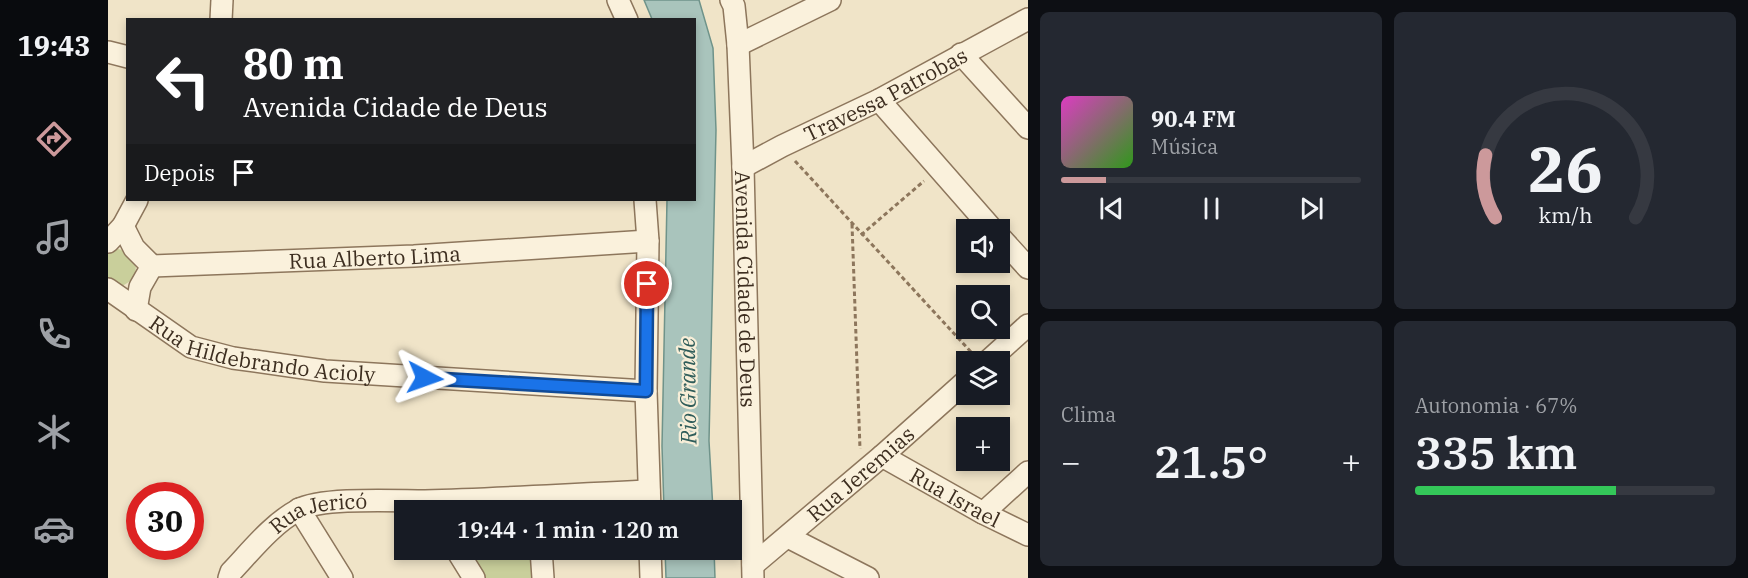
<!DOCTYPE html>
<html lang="pt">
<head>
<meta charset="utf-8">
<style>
  :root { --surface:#171b24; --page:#242831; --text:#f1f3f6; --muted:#9ea1a6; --line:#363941; --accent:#cc999b }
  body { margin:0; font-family:"IBM Plex Serif",serif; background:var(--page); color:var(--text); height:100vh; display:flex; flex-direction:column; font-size:22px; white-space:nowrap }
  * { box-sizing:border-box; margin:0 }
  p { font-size:20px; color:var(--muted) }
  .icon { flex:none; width:33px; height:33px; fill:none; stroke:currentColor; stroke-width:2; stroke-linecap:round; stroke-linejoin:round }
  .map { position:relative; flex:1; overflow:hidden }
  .side { display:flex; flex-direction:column; gap:12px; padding:12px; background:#0d0f14; width:720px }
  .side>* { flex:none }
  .guide { position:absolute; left:18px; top:18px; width:570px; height:183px; border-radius:0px; box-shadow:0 3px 9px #0003; background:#202124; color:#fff; overflow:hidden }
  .fabs { position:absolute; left:848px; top:219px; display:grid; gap:12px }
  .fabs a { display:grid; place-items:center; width:54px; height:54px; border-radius:0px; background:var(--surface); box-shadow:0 3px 9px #0003; font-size:30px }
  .speed { position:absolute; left:18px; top:482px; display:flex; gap:12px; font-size:30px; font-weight:700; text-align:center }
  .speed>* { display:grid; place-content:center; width:78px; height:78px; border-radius:50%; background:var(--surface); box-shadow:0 3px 9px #0003; line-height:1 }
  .speed .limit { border:9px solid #d22; background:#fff; color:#111 }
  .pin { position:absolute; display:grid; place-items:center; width:51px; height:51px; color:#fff; margin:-26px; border:3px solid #fff; border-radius:50%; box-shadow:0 2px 6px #0007 }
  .me { position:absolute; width:66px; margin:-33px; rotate:94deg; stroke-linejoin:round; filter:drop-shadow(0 0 4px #0008) }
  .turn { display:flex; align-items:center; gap:21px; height:126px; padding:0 18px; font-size:27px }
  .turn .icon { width:78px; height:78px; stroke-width:2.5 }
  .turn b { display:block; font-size:42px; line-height:51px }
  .then { display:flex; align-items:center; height:57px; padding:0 18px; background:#0003; gap:12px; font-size:22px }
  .big { font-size:45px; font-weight:600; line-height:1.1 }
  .side .widget { flex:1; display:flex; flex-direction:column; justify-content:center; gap:9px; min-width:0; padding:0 21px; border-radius:9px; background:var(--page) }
  .side .dial { align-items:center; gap:0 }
  .dial svg { height:156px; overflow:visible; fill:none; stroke:var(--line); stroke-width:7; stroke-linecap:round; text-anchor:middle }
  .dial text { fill:var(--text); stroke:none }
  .song { display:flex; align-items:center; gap:18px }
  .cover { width:72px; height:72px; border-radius:9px; background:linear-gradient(135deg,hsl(310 70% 55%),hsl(110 70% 35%)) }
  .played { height:6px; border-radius:3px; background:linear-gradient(90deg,var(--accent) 15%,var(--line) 15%) }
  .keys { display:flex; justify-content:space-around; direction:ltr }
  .heat { display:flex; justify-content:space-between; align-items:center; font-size:33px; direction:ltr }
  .charge { height:9px; border-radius:4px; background:linear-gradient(90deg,#34c759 67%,var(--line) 0) }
  .side .tiles { flex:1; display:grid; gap:12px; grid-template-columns:repeat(2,1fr) }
  .trip { position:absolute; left:286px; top:500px; width:348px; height:60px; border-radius:0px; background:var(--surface); box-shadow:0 3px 9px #0003; font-weight:600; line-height:60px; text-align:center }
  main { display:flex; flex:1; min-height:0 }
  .tabs { display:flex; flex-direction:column; width:108px; justify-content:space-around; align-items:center; background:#090b0e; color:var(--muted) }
  .tabs .icon { width:42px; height:42px }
  .tabs .on { color:var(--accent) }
  .tabs b { font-size:27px; color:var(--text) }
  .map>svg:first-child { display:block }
  .green { fill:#c9cf9b }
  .water { fill:#a9c4bc; stroke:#6f938a; stroke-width:1.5 }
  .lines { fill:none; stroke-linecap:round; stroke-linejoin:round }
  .minor-casing { stroke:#8d765c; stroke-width:24 }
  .path { stroke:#8d765c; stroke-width:3; stroke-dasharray:4.5 3; stroke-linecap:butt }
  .minor { stroke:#faf1dc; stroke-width:21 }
  .route-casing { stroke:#114b97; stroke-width:15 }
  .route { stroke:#1a73e8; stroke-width:10 }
  .labels { text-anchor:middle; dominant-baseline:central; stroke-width:4.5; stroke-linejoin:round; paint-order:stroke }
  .street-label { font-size:21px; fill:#3d2e20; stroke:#f7eed8 }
  .water-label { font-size:22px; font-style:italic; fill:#2f5d5a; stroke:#f7eed8 }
</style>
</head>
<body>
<main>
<nav class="tabs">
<b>19:43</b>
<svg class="icon on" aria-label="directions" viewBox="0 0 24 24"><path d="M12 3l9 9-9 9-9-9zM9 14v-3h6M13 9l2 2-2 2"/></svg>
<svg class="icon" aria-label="music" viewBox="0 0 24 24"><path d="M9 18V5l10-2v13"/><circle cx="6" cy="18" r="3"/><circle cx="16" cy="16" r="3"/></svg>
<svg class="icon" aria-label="phone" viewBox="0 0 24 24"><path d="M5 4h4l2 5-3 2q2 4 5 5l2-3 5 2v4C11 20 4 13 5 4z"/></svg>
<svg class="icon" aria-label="climate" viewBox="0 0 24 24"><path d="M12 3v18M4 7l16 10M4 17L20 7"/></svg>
<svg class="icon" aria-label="car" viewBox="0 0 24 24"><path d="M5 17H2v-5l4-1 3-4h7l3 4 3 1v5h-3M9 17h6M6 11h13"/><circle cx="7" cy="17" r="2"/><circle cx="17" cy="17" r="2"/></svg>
</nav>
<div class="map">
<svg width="920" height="578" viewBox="0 0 920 578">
  <rect width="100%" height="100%" fill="#f0e4c8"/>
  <g class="green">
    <path d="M 10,249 C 32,252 34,278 14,286 L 0,283 L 0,252 Z"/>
    <path d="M 357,549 L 424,549 L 424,578 L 373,578 Z"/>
  </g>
  <g class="water">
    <path d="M 536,0 L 591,0 L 605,48 L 608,130 L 601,441 L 605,510 L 556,510 L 554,446 L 559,200 L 586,200 L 586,20 L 544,19 Z"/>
    <path d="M 557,549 L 606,549 L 607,578 L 558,578 Z"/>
  </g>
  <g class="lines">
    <defs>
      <g id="minor">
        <path d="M 510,0 L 519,20"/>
        <path id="s1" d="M 623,0 L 626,6 L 630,45 L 635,167 L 645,578"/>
        <path d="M 113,20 L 114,0"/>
        <path d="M 630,45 L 722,0"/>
        <path d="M 0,52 L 20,57"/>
        <path d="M 853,54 L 920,128"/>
        <path d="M 771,100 L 885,230"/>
        <path id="s2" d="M 635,167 L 674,146 L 771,100 L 920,19"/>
        <path d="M 537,200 L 540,241 L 538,391 L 542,510"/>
        <path id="s3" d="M 15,226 L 26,248 L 44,266 L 306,256 L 540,241"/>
        <path d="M 891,236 L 920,268"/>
        <path d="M 0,242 L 15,226 L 29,200"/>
        <path id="s4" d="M 0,289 L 83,347 L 125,358 L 217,371 L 538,391"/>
        <path d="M 28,310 L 32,287 L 44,266"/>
        <path d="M 879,362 L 920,325"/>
        <path id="s5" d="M 774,456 L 875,513 L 920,535"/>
        <path d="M 191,509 L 234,578"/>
        <path d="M 875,513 L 920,472"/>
        <path d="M 680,537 L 760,578"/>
        <path d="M 348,549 L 366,578"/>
        <path d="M 433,549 L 435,578"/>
        <path d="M 542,549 L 543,578"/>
        <path id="s6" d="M 645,565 L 774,456 L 858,381"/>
        <path id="s7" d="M 121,578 L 123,572 C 143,551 164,524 190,510 C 214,497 287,501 317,501 C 392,499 467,494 541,491"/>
      </g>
    </defs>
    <use href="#minor" class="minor-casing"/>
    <g class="path">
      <path d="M 687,161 L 863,352"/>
      <path d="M 744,224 L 752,449"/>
      <path d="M 753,235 L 816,181"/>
    </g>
    <use href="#minor" class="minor"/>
  </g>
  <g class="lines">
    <defs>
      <path id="route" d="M 317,378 L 538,391 L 539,284"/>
    </defs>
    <use href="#route" class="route-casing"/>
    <use href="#route" class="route"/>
  </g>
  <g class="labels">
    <g class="street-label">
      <text stroke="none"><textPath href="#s2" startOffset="160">Travessa Patrobas</textPath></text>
      <text stroke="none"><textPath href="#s3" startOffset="273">Rua Alberto Lima</textPath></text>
      <text stroke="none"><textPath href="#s1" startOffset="290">Avenida Cidade de Deus</textPath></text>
      <text stroke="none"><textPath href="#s4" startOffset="171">Rua Hildebrando Acioly</textPath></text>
      <text stroke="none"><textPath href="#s6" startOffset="141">Rua Jeremias</textPath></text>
      <text stroke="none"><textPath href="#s5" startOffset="84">Rua Israel</textPath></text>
      <text stroke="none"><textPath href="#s7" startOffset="117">Rua Jericó</textPath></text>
    </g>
    <g class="water-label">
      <text transform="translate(579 391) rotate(-91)">Rio Grande</text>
    </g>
  </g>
</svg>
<div class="fabs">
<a><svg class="icon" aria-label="sound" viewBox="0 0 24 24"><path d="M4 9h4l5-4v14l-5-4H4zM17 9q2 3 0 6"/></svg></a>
<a><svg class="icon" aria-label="search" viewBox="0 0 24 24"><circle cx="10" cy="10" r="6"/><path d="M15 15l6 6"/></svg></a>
<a><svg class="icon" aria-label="layers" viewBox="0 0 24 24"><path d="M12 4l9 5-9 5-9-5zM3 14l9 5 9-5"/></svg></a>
<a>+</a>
</div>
<div class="speed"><div class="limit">30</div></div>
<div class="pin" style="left:539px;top:284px;background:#d93025"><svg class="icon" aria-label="arrive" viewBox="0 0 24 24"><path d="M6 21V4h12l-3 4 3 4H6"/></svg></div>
<svg class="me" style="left:317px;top:378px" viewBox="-20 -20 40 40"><path d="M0-17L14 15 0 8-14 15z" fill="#1a73e8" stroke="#fff" stroke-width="4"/></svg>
<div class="trip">19:44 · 1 min · 120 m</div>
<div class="guide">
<div class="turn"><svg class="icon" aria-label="left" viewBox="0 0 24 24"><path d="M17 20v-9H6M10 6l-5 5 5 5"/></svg><div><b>80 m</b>Avenida Cidade de Deus</div></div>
<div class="then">Depois<svg class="icon" aria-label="arrive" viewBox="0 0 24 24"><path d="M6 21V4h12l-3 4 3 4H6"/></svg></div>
</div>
</div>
<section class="side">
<div class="tiles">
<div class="widget">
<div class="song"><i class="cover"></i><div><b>90.4 FM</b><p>Música</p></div></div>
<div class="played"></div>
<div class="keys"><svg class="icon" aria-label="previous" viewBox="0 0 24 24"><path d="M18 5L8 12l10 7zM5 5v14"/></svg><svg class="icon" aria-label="pause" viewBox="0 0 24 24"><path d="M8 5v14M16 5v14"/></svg><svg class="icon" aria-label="next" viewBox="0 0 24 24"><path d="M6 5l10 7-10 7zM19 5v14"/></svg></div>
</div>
<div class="widget dial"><svg viewBox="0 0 100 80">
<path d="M14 69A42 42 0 1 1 86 69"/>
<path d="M14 69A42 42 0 0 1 9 37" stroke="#cc999b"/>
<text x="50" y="56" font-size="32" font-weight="700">26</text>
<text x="50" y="72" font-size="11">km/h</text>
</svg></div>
<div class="widget"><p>Clima</p>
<div class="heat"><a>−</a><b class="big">21.5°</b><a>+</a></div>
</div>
<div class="widget"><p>Autonomia · 67%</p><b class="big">335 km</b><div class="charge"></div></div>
</div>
</section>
</main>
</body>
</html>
